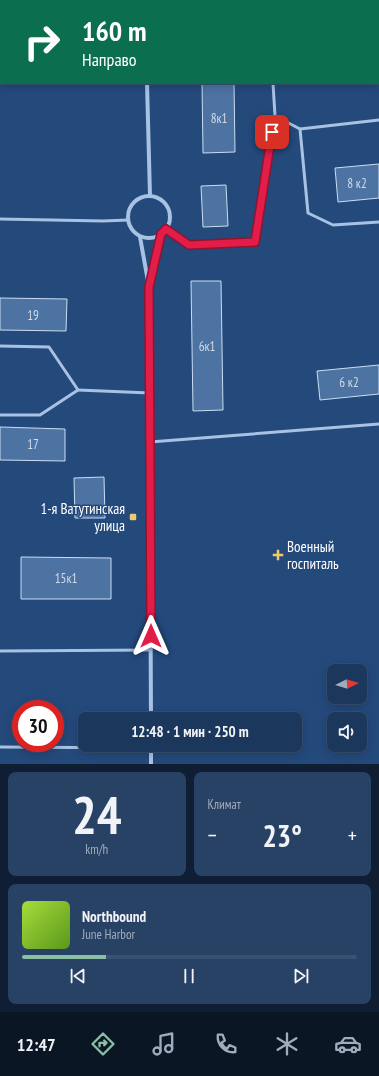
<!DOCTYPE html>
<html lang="ru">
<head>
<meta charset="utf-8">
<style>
  :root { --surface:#1b375c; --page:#284265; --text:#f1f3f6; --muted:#a0acbb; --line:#395172; --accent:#8abfa5 }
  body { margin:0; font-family:"PT Sans Narrow",sans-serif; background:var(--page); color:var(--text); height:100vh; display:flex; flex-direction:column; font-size:15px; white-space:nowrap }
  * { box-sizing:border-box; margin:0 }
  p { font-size:13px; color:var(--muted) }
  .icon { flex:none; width:22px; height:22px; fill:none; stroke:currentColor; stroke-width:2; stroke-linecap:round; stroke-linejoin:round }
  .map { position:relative; height:764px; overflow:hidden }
  .side { display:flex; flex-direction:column; gap:8px; padding:8px; background:#0f1e33; flex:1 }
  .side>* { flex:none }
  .banner { position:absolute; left:0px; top:0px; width:379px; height:84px; box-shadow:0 2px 10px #0003,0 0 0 1px var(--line); background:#0b6e4f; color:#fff; overflow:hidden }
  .needle { width:26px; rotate:85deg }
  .controls { position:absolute; left:327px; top:664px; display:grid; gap:8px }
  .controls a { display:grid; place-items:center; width:40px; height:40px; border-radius:8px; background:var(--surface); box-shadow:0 2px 10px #0003,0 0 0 1px var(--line); font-size:20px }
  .speed { position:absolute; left:12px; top:700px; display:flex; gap:8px; font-size:20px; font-weight:700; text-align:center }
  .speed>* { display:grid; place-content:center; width:52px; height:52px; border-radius:50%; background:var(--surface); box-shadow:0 2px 10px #0003,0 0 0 1px var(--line); line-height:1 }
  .speed .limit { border:6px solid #d22; background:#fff; color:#111 }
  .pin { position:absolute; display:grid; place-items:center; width:34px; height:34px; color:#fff; margin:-17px; border-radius:8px; box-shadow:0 2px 6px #0006 }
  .me { position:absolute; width:44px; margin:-22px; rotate:0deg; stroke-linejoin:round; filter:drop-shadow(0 0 3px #0008) }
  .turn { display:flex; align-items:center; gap:14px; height:84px; padding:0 16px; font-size:18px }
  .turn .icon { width:52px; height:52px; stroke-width:2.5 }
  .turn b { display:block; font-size:28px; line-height:34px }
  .big { font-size:30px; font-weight:700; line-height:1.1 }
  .side .widget { flex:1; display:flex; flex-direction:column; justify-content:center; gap:6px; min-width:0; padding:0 14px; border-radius:8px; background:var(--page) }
  .side .dial { align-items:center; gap:0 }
  .dial b { font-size:52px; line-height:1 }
  .song { display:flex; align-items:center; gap:12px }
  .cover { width:48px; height:48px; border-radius:6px; background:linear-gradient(135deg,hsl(80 70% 55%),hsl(90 70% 35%)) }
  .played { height:4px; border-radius:2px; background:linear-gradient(90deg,var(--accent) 25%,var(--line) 25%) }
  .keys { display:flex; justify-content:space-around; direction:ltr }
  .heat { display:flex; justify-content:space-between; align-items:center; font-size:22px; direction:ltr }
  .side .tiles { flex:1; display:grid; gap:8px; grid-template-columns:1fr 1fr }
  .widget:last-child { grid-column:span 2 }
  .trip { position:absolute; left:78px; top:712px; width:224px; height:40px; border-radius:8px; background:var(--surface); box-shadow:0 2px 10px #0003,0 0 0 1px var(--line); font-weight:700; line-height:40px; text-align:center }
  .dock { display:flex; height:64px; justify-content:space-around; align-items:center; background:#0b1625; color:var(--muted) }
  .dock .icon { width:28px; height:28px }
  .dock .active { color:var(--accent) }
  .dock b { font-size:18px; color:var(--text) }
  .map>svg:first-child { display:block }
  .building { fill:#4d73a3; stroke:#caddf4 }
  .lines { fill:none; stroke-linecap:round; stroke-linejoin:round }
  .service { stroke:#a8c2e4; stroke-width:3 }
  .minor { stroke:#a8c2e4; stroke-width:4 }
  .route-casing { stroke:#92132f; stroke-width:10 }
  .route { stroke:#e11d48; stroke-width:7 }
  .poi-dot { fill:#eeca6c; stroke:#24497b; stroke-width:1.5 }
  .labels { text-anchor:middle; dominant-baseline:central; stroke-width:3; stroke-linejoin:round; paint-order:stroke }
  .number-label { font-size:13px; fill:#d2dce8 }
  .poi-label { font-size:15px; fill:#fff; stroke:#24497b; text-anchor:end }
</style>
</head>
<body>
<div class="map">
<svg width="379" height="764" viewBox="0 0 379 764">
  <rect width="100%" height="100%" fill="#24497b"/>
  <g class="building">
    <path d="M 202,83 L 234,83 L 235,152 L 203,153 Z"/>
    <path d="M 379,164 L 379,198 L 338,202 L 335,168 Z"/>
    <path d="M 226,185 L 228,226 L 203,227 L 201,186 Z"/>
    <path d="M 191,281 L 221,281 L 223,410 L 193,411 Z"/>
    <path d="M 0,298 L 67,299 L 66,331 L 0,330 Z"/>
    <path d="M 379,365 L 379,394 L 320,400 L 317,371 Z"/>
    <path d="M 0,427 L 65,429 L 65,461 L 0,460 Z"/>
    <path d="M 104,477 L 105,518 L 75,518 L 74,478 Z"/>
    <path d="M 21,557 L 111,558 L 111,599 L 21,599 Z"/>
  </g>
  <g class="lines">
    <g class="service">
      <path d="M 270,0 L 270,1"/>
      <path d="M 275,116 L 300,129 L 379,120"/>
      <path d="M 300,129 L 308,213 L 333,225 L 379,222"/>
      <path d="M 0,219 L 103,221 L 128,220"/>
      <path d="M 166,229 L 189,245 L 255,242 L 275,116 L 273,83"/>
      <path d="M 0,346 L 49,347 L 78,390 L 40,415 L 0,415"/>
      <path d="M 78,390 L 150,393"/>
      <path d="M 150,442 L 379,424"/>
      <path d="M 0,651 L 151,650"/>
      <path d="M 0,747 L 151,748"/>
    </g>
    <g class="minor">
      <path d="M 144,0 L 144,1"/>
      <path d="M 147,83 L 150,196"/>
      <circle cx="149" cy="217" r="21"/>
      <path d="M 140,237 L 149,287 L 151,719"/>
      <path d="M 150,285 L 161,234"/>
      <path d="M 151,764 L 151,745"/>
    </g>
  </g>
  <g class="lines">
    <defs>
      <path id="route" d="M 151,636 L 149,287 L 161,234 L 166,229 L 189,245 L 255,242 L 272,132"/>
    </defs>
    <use href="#route" class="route-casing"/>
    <use href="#route" class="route"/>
  </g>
  <g class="poi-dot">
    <rect x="129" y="513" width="8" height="8" rx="2"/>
    <path d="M276 549h4v4h4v4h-4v4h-4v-4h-4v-4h4z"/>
  </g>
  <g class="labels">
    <g class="number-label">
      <text x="219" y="118">8к1</text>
      <text x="357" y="183">8 к2</text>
      <text x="33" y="315">19</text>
      <text x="207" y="346">6к1</text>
      <text x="349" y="382">6 к2</text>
      <text x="33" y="444">17</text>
      <text x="66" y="578">15к1</text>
    </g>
    <g class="poi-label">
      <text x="125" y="508">1-я Ватутинская<tspan x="125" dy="17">улица</tspan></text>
      <text x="287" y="546" text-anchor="start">Военный<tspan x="287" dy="17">госпиталь</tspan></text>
    </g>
  </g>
</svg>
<div class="controls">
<a><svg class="needle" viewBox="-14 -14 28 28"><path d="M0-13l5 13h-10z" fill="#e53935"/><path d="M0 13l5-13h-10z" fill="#a0acbb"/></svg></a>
<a><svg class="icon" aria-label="sound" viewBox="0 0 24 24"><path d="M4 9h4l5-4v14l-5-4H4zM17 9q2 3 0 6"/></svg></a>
</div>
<div class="speed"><div class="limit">30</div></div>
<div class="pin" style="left:272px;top:132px;background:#d93025"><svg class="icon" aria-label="arrive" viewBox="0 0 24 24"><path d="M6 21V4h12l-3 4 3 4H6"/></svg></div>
<svg class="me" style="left:151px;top:636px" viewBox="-20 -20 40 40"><path d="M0-17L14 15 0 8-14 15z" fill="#e11d48" stroke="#fff" stroke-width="4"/></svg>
<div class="trip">12:48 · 1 мин · 250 m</div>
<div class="banner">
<div class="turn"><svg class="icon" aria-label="right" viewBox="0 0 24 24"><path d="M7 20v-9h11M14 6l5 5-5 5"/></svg><div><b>160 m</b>Направо</div></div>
</div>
</div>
<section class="side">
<div class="tiles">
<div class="widget dial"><b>24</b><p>km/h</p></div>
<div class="widget"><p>Климат</p>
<div class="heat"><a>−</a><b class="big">23°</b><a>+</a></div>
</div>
<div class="widget">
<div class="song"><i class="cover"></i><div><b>Northbound</b><p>June Harbor</p></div></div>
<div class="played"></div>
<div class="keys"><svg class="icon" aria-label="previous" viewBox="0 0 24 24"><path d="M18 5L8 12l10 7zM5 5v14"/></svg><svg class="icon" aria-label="pause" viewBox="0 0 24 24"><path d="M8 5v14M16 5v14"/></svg><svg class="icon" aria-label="next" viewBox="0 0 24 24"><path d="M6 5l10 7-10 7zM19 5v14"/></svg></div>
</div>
</div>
</section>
<nav class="dock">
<b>12:47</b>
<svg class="icon active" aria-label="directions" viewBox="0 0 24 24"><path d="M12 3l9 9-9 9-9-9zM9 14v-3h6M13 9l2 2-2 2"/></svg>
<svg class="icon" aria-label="music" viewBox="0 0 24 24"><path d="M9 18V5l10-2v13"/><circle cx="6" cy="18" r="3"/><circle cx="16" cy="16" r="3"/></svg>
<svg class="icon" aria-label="phone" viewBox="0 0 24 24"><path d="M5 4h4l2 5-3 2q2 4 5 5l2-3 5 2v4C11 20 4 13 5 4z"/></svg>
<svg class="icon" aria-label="climate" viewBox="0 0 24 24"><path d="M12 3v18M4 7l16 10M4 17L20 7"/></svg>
<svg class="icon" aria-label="car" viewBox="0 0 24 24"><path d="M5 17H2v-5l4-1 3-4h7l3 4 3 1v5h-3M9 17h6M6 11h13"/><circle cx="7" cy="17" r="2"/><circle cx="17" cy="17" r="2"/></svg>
</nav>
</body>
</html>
